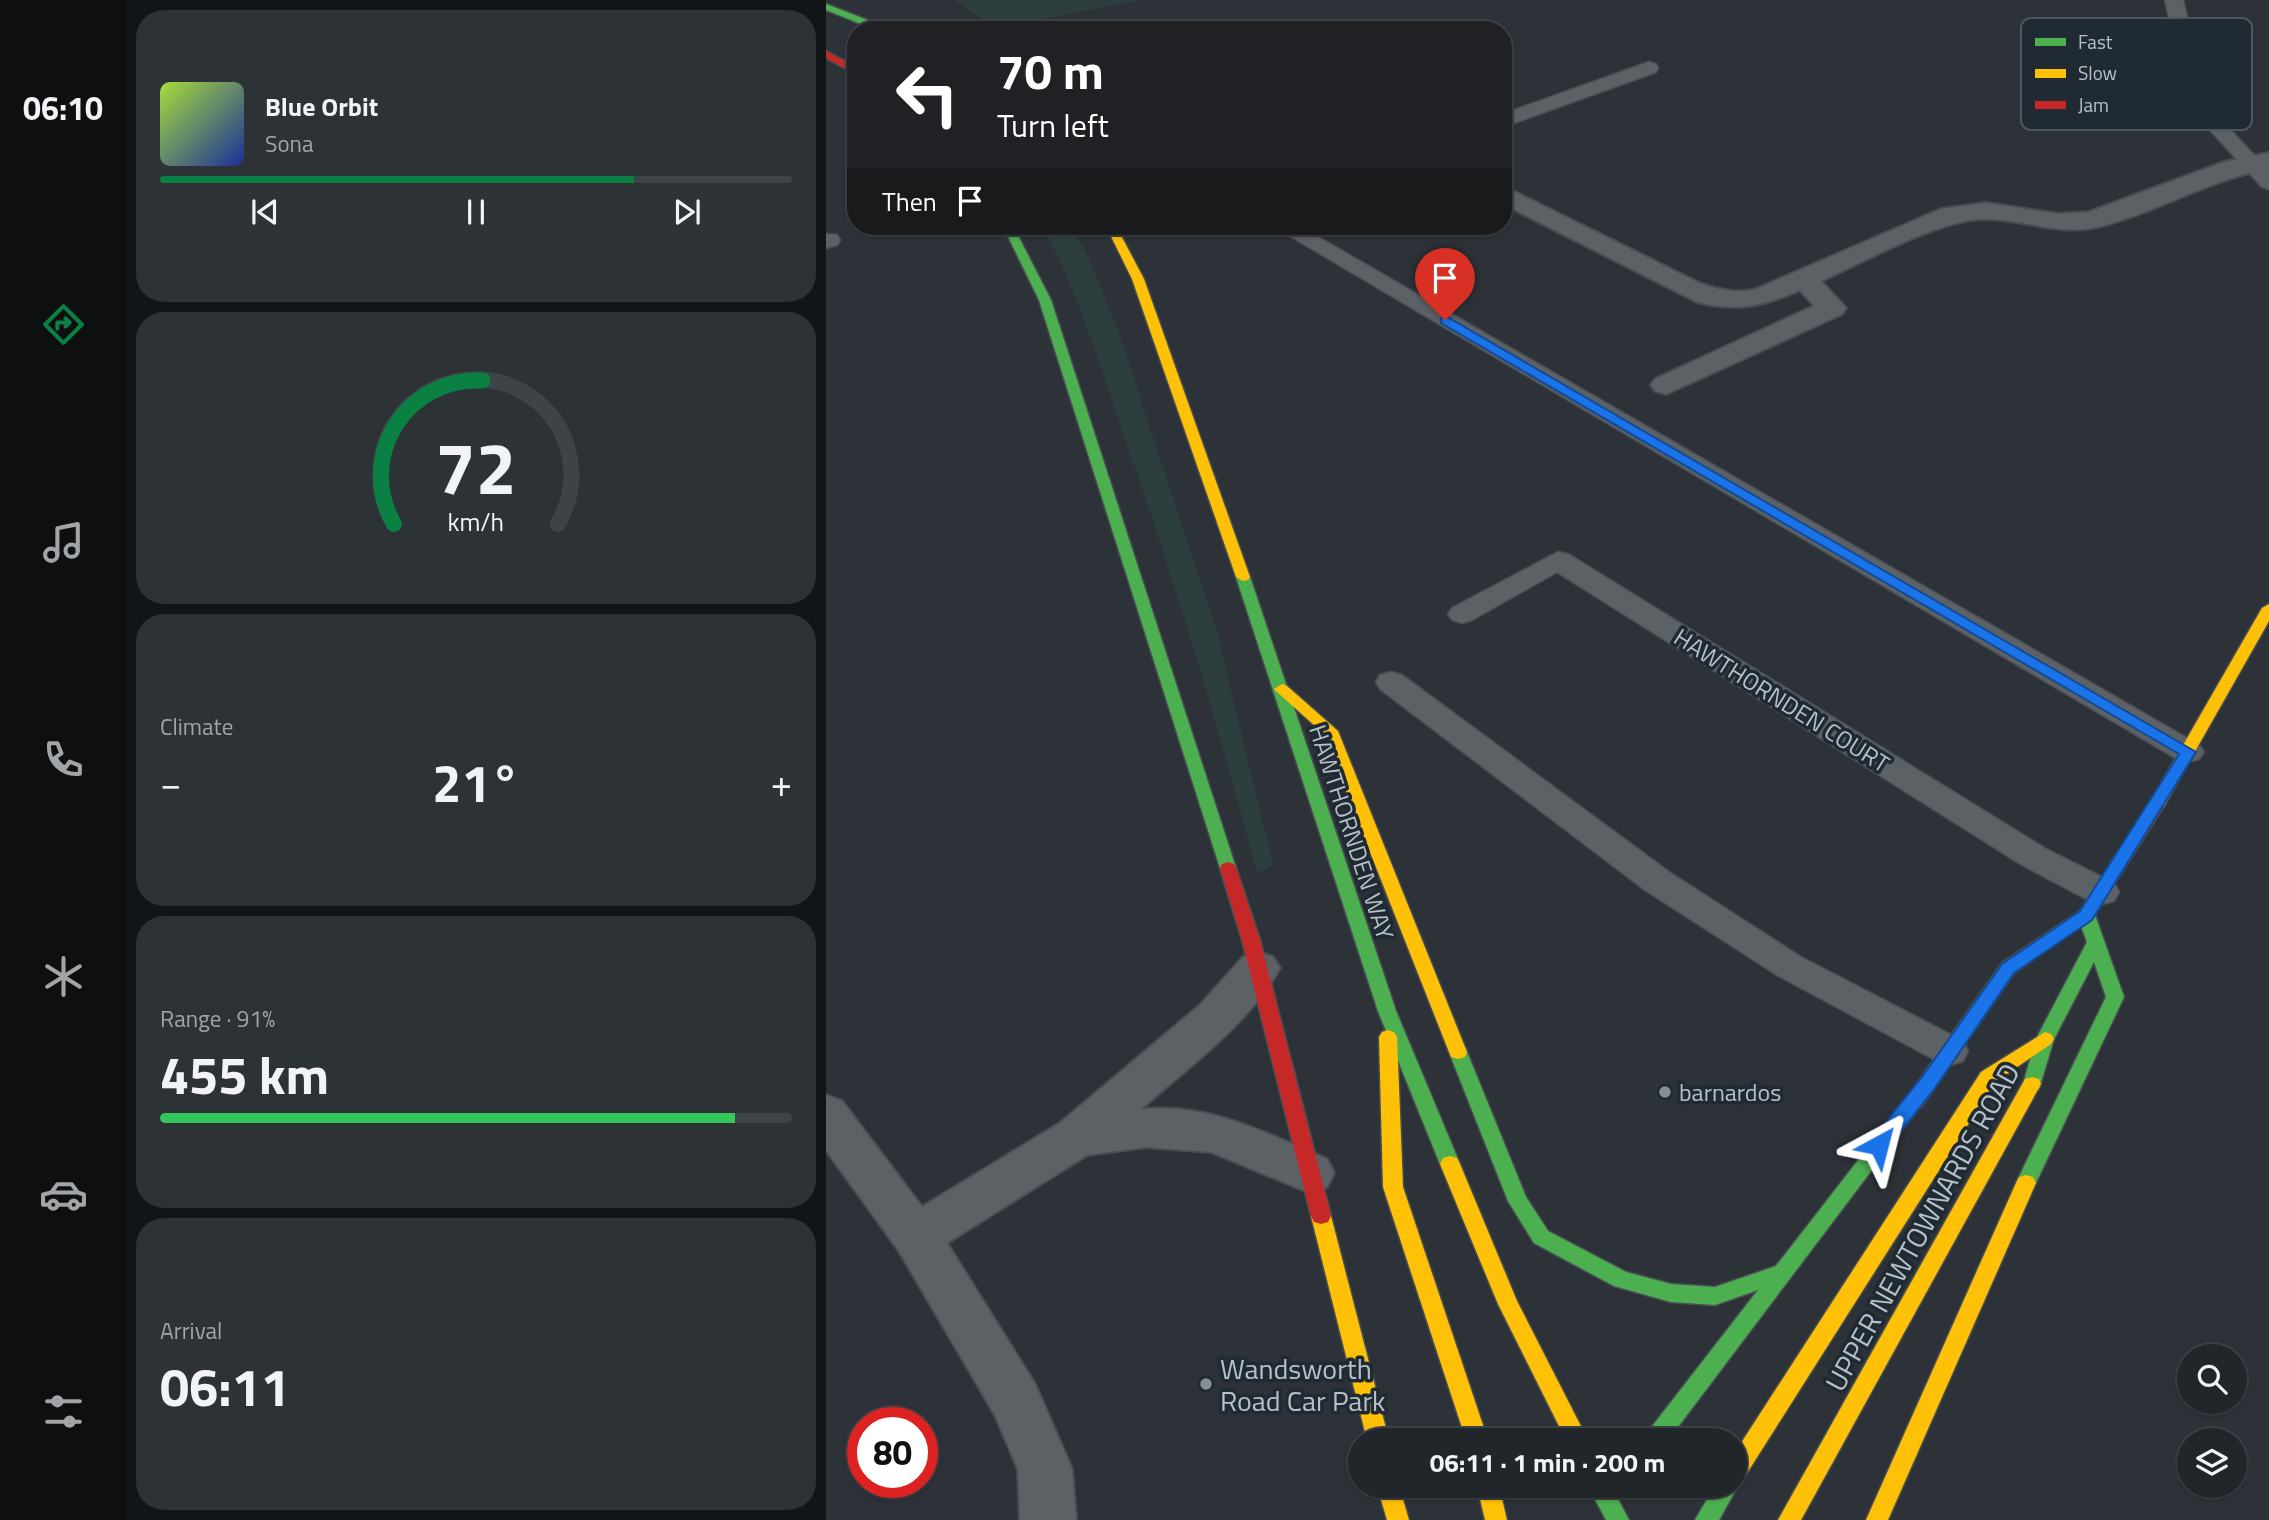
<!DOCTYPE html>
<html lang="en">
<head>
<meta charset="utf-8">
<style>
  :root { --surface:#21262a; --page:#2d3236; --text:#f1f3f6; --muted:#a2a5a8; --line:#3e4347; --accent:#0b8043 }
  body { margin:0; font-family:"Titillium Web",sans-serif; background:var(--page); color:var(--text); height:100vh; display:flex; flex-direction:column; font-size:26px; white-space:nowrap }
  * { box-sizing:border-box; margin:0 }
  p { font-size:23px; color:var(--muted) }
  .icon { flex:none; width:38px; height:38px; fill:none; stroke:currentColor; stroke-width:2; stroke-linecap:round; stroke-linejoin:round }
  .map { position:relative; flex:1; overflow:hidden }
  .details { display:flex; flex-direction:column; gap:10px; padding:10px; background:#121517; width:700px }
  .details>* { flex:none }
  .banner { position:absolute; left:21px; top:21px; width:665px; height:214px; border-radius:28px; box-shadow:0 2px 5px #0004,0 0 0 2px var(--line); background:#202124; color:#fff; overflow:hidden }
  .buttons { position:absolute; left:1351px; top:1344px; display:grid; gap:14px }
  .buttons a { display:grid; place-items:center; width:70px; height:70px; border-radius:50%; background:var(--surface); box-shadow:0 2px 5px #0004,0 0 0 2px var(--line); font-size:35px }
  .speed { position:absolute; left:21px; top:1407px; display:flex; gap:14px; font-size:35px; font-weight:700; text-align:center }
  .speed>* { display:grid; place-content:center; width:91px; height:91px; border-radius:50%; background:var(--surface); box-shadow:0 2px 5px #0004,0 0 0 2px var(--line); line-height:1 }
  .speed .limit { border:10px solid #d22; background:#fff; color:#111 }
  .pin { position:absolute; display:grid; place-items:center; width:60px; height:60px; color:#fff; margin:-72px -30px; border-radius:50% 50% 50% 0; rotate:-45deg; box-shadow:0 0 7px #0007 }
  .pin .icon { rotate:45deg }
  .me { position:absolute; width:77px; margin:-38px; rotate:38deg; stroke-linejoin:round; filter:drop-shadow(0 0 5px #0008) }
  .turn { display:flex; align-items:center; gap:24px; height:147px; padding:0 35px; font-size:32px }
  .turn .icon { width:91px; height:91px; stroke-width:2.5 }
  .turn b { display:block; font-size:49px; line-height:60px }
  .then { display:flex; align-items:center; height:66px; padding:0 35px; background:#0003; gap:14px; font-size:26px }
  .big { font-size:52px; font-weight:700; line-height:1.1 }
  .details .widget { flex:1; display:flex; flex-direction:column; justify-content:center; gap:10px; min-width:0; padding:0 24px; border-radius:28px; background:var(--page) }
  .details .dial { align-items:center; gap:0 }
  .dial svg { height:182px; overflow:visible; fill:none; stroke:var(--line); stroke-width:7; stroke-linecap:round; text-anchor:middle }
  .dial text { fill:var(--text); stroke:none }
  .song { display:flex; align-items:center; gap:21px }
  .cover { width:84px; height:84px; border-radius:10px; background:linear-gradient(135deg,hsl(80 70% 55%),hsl(230 70% 35%)) }
  .played { height:7px; border-radius:4px; background:linear-gradient(90deg,var(--accent) 75%,var(--line) 75%) }
  .keys { display:flex; justify-content:space-around; direction:ltr }
  .heat { display:flex; justify-content:space-between; align-items:center; font-size:38px; direction:ltr }
  .charge { height:10px; border-radius:5px; background:linear-gradient(90deg,#34c759 91%,var(--line) 0) }
  .trip { position:absolute; left:522px; top:1428px; width:399px; height:70px; border-radius:35px; background:var(--surface); box-shadow:0 2px 5px #0004,0 0 0 2px var(--line); font-weight:700; line-height:70px; text-align:center }
  main { display:flex; flex:1; min-height:0 }
  .tabs { display:flex; flex-direction:column; width:126px; justify-content:space-around; align-items:center; background:#0d0f11; color:var(--muted) }
  .tabs .icon { width:49px; height:49px }
  .tabs .active { color:var(--accent) }
  .tabs b { font-size:32px; color:var(--text) }
  .map>svg:first-child { display:block }
  .green { fill:#2c3f3e }
  .lines { fill:none; stroke-linecap:round; stroke-linejoin:round }
  .lane-casing { stroke:#4a4e53; stroke-width:3 }
  .street-casing { stroke:#4a4e53; stroke-width:4 }
  .fast-casing { stroke:#494e53; stroke-width:3 }
  .slow-casing { stroke:#494e53; stroke-width:3 }
  .jam-casing { stroke:#494e53; stroke-width:3 }
  .lane { fill:#5c6166; fill-rule:evenodd }
  .street { fill:#5c6166; fill-rule:evenodd }
  .fast { fill:#4caf50; fill-rule:evenodd }
  .slow { fill:#ffc107; fill-rule:evenodd }
  .jam { fill:#c62828; fill-rule:evenodd }
  .route { fill:#1a73e8; stroke:#114b97; stroke-width:2 }
  .poi-dot { fill:#868e96; stroke:#202a32; stroke-width:2.5 }
  .labels { text-anchor:middle; dominant-baseline:central; stroke-width:7; stroke-linejoin:round; paint-order:stroke }
  .street-label { font-size:24px; fill:#b7c0c8; stroke:#202a32 }
  .poi-label { font-size:24px; fill:#b7c0c8; stroke:#202a32; text-anchor:start }
  .near-street-label { font-size:28px; fill:#b7c0c8; stroke:#202a32 }
  .near-poi-label { font-size:28px; fill:#b7c0c8; stroke:#202a32; text-anchor:start }
  .key { fill:#202a32; stroke:#4d575f; stroke-width:2 }
  .key-label { font-size:19px; fill:#b7c0c8 }
</style>
</head>
<body>
<main>
<nav class="tabs">
<b>06:10</b>
<svg class="icon active" aria-label="directions" viewBox="0 0 24 24"><path d="M12 3l9 9-9 9-9-9zM9 14v-3h6M13 9l2 2-2 2"/></svg>
<svg class="icon" aria-label="music" viewBox="0 0 24 24"><path d="M9 18V5l10-2v13"/><circle cx="6" cy="18" r="3"/><circle cx="16" cy="16" r="3"/></svg>
<svg class="icon" aria-label="phone" viewBox="0 0 24 24"><path d="M5 4h4l2 5-3 2q2 4 5 5l2-3 5 2v4C11 20 4 13 5 4z"/></svg>
<svg class="icon" aria-label="climate" viewBox="0 0 24 24"><path d="M12 3v18M4 7l16 10M4 17L20 7"/></svg>
<svg class="icon" aria-label="car" viewBox="0 0 24 24"><path d="M5 17H2v-5l4-1 3-4h7l3 4 3 1v5h-3M9 17h6M6 11h13"/><circle cx="7" cy="17" r="2"/><circle cx="17" cy="17" r="2"/></svg>
<svg class="icon" aria-label="filters" viewBox="0 0 24 24"><path d="M4 7h16M4 17h16"/><circle cx="9" cy="7" r="2"/><circle cx="15" cy="17" r="2"/></svg>
</nav>
<section class="details">
<div class="widget">
<div class="song"><i class="cover"></i><div><b>Blue Orbit</b><p>Sona</p></div></div>
<div class="played"></div>
<div class="keys"><svg class="icon" aria-label="previous" viewBox="0 0 24 24"><path d="M18 5L8 12l10 7zM5 5v14"/></svg><svg class="icon" aria-label="pause" viewBox="0 0 24 24"><path d="M8 5v14M16 5v14"/></svg><svg class="icon" aria-label="next" viewBox="0 0 24 24"><path d="M6 5l10 7-10 7zM19 5v14"/></svg></div>
</div>
<div class="widget dial"><svg viewBox="0 0 100 80">
<path d="M14 69A42 42 0 1 1 86 69"/>
<path d="M14 69A42 42 0 0 1 53 6" stroke="#0b8043"/>
<text x="50" y="56" font-size="32" font-weight="700">72</text>
<text x="50" y="72" font-size="11">km/h</text>
</svg></div>
<div class="widget"><p>Climate</p>
<div class="heat"><a>−</a><b class="big">21°</b><a>+</a></div>
</div>
<div class="widget"><p>Range · 91%</p><b class="big">455 km</b><div class="charge"></div></div>
<div class="widget"><p>Arrival</p><b class="big">06:11</b></div>
</section>
<div class="map">
<svg width="1443" height="1520" viewBox="0 0 1443 1520">
  <rect width="100%" height="100%" fill="#2c3238"/>
  <g class="green">
    <path d="M 129,0 L 315,0 L 169,28 Z"/>
    <path d="M 216,226 L 245,226 L 263,258 L 293,333 L 391,632 L 447,865 L 431,873 C 392,724 348,578 297,433 C 273,363 252,291 216,226 Z"/>
  </g>
  <g class="lines">
    <defs>
      <g id="lane">
        <path d="M 1339,0 L 1357,0 L 1382,106 L 1443,171 L 1443,189 L 1436,187 L 1363,107 Z"/>
        <path d="M 823,62 L 830,64 L 832,68 L 830,72 L 677,127 L 677,114 Z"/>
        <path d="M 447,226 L 473,226 L 1373,745 L 1378,752 L 1373,759 L 1362,762 L 1351,759 Z"/>
        <path d="M 0,234 L 11,235 L 14,240 L 11,245 L 0,248 Z"/>
        <path d="M 732,552 L 742,554 L 1220,849 L 1288,883 L 1293,892 L 1288,901 L 1276,904 L 1264,901 L 1196,865 L 731,572 L 646,620 L 636,623 L 626,620 L 622,614 L 626,608 Z"/>
        <path d="M 565,672 L 576,675 L 843,872 L 975,957 L 1137,1041 L 1142,1051 L 1137,1061 L 1124,1065 L 1111,1061 L 951,975 L 819,890 L 554,689 L 550,682 L 554,675 Z"/>
      </g>
      <g id="street">
        <path d="M 1443,153 L 1443,169 C 1383,179 1330,213 1271,227 C 1233,236 1197,219 1160,219 C 1115,218 1038,262 995,281 L 1020,308 L 1016,314 L 840,394 L 829,391 L 825,385 L 829,379 L 988,306 L 974,290 C 938,306 910,312 871,302 L 677,204 L 677,186 L 873,283 C 892,290 908,293 928,290 L 1115,209 L 1160,203 L 1233,214 L 1263,212 L 1398,162 Z"/>
        <path d="M 432,952 L 447,957 L 454,968 C 422,1025 362,1067 314,1110 C 380,1101 442,1134 501,1159 L 508,1173 L 501,1187 L 484,1193 L 385,1152 L 320,1147 L 261,1155 L 121,1243 L 209,1384 L 246,1469 L 250,1520 L 194,1520 L 192,1469 L 169,1415 L 73,1251 L 0,1150 L 0,1095 L 16,1101 L 96,1207 L 234,1123 L 374,1005 L 417,957 Z"/>
      </g>
      <g id="fast">
        <path d="M 0,4 L 62,28 L 63,30 L 50,30 L 0,10 Z"/>
        <path d="M 177,226 L 187,226 L 225,300 L 410,868 L 408,872 L 396,872 L 394,868 L 213,300 Z"/>
        <path d="M 417,573 L 424,577 L 570,1011 L 634,1164 L 631,1170 L 624,1172 L 617,1170 L 614,1164 L 552,1011 L 410,577 Z"/>
        <path d="M 1260,909 L 1266,911 L 1269,915 L 1298,997 L 1207,1189 L 1200,1191 L 1193,1189 L 1190,1183 L 1280,997 L 1268,962 L 1228,1039 L 1213,1089 L 1206,1091 L 1199,1089 L 1197,1084 L 1210,1039 L 1261,942 L 1251,915 L 1254,911 Z"/>
        <path d="M 632,1045 L 639,1047 L 641,1052 L 700,1197 L 722,1231 L 800,1272 L 845,1284 L 889,1287 L 950,1266 L 1082,1096 L 1089,1093 L 1096,1096 L 1098,1101 L 842,1440 L 818,1440 L 821,1433 L 932,1290 L 889,1305 L 845,1302 L 788,1286 L 708,1243 L 682,1201 L 623,1052 L 625,1047 Z"/>
        <path d="M 908,1478 L 912,1486 L 893,1520 L 869,1520 L 889,1486 L 908,1486 Z"/>
        <path d="M 762,1486 L 785,1486 L 803,1520 L 780,1520 Z"/>
      </g>
      <g id="slow">
        <path d="M 280,226 L 290,226 L 318,279 L 424,577 L 422,580 L 417,581 L 410,577 L 306,279 Z"/>
        <path d="M 1443,604 L 1443,621 L 1338,806 L 1330,812 L 1324,810 L 1322,806 L 1436,608 Z"/>
        <path d="M 456,684 L 461,686 L 512,731 L 641,1052 L 639,1057 L 632,1059 L 625,1057 L 623,1052 L 497,733 L 451,692 L 448,689 Z"/>
        <path d="M 562,1030 L 568,1032 L 571,1037 L 577,1187 L 662,1440 L 640,1440 L 557,1187 L 553,1037 L 556,1032 Z"/>
        <path d="M 1219,1032 L 1225,1034 L 1228,1039 L 1225,1044 L 1169,1082 L 916,1481 L 908,1484 L 908,1454 L 1155,1072 Z"/>
        <path d="M 1206,1077 L 1213,1079 L 1215,1084 L 975,1520 L 952,1520 L 1199,1079 Z"/>
        <path d="M 624,1156 L 631,1158 L 634,1164 L 691,1301 L 762,1440 L 740,1440 L 672,1304 L 614,1164 L 617,1158 Z"/>
        <path d="M 1200,1175 L 1207,1177 L 1210,1183 L 1062,1520 L 1040,1520 L 1190,1183 L 1193,1177 Z"/>
        <path d="M 495,1208 L 502,1210 L 505,1216 L 563,1440 L 541,1440 L 485,1216 L 488,1210 Z"/>
        <path d="M 551,1486 L 573,1486 L 583,1520 L 561,1520 Z"/>
        <path d="M 651,1486 L 673,1486 L 681,1520 L 659,1520 Z"/>
      </g>
      <g id="jam">
        <path d="M 0,51 L 30,67 L 30,74 L 0,58 Z"/>
        <path d="M 1330,800 L 1338,806 L 1266,919 L 1188,973 L 1096,1106 L 1089,1109 L 1082,1106 L 1080,1101 L 1082,1096 L 1176,963 L 1254,911 L 1324,802 Z"/>
        <path d="M 402,862 L 408,864 L 410,868 L 434,940 L 505,1216 L 502,1222 L 495,1224 L 488,1222 L 485,1216 L 416,940 L 394,868 L 396,864 Z"/>
      </g>
    </defs>
    <use href="#lane" class="lane-casing"/>
    <use href="#street" class="street-casing"/>
    <use href="#fast" class="fast-casing"/>
    <use href="#slow" class="slow-casing"/>
    <use href="#jam" class="jam-casing"/>
    <use href="#lane" class="lane"/>
    <use href="#street" class="street"/>
    <use href="#fast" class="fast"/>
    <use href="#slow" class="slow"/>
    <use href="#jam" class="jam"/>
  </g>
  <path class="route" d="M 615,318 L 623,318 L 1370,752 L 1266,920 L 1188,973 L 1109,1088 L 1060,1150 L 1046,1150 L 1044,1145 L 1046,1139 L 1096,1077 L 1176,964 L 1254,911 L 1353,754 L 615,323 Z"/>
  <g class="poi-dot">
    <circle cx="839" cy="1092" r="7"/>
    <circle cx="380" cy="1384" r="7"/>
  </g>
  <g class="labels">
    <g class="street-label">
      <text transform="translate(956 700) rotate(32)">HAWTHORNDEN COURT</text>
      <text transform="translate(526 832) rotate(72)">HAWTHORNDEN WAY</text>
    </g>
    <g class="poi-label">
      <text x="853" y="1092">barnardos</text>
    </g>
    <g class="near-street-label">
      <text transform="translate(1096 1227) rotate(-61)">UPPER NEWTOWNARDS ROAD</text>
    </g>
    <g class="near-poi-label">
      <text x="394" y="1368">Wandsworth<tspan x="394" dy="32">Road Car Park</tspan></text>
    </g>
  </g>
  <rect x="1195" y="18" width="231" height="112" rx="10" class="key"/>
  <rect x="1209" y="38" width="31" height="8" fill="#4caf50"/>
  <rect x="1209" y="69" width="31" height="9" fill="#ffc107"/>
  <rect x="1209" y="101" width="31" height="8" fill="#c62828"/>
  <g class="key-label">
    <text x="1252" y="49">Fast</text>
    <text x="1252" y="80">Slow</text>
    <text x="1252" y="112">Jam</text>
  </g>
</svg>
<div class="buttons">
<a><svg class="icon" aria-label="search" viewBox="0 0 24 24"><circle cx="10" cy="10" r="6"/><path d="M15 15l6 6"/></svg></a>
<a><svg class="icon" aria-label="layers" viewBox="0 0 24 24"><path d="M12 4l9 5-9 5-9-5zM3 14l9 5 9-5"/></svg></a>
</div>
<div class="speed"><div class="limit">80</div></div>
<div class="pin" style="left:619px;top:320px;background:#d93025"><svg class="icon" aria-label="arrive" viewBox="0 0 24 24"><path d="M6 21V4h12l-3 4 3 4H6"/></svg></div>
<svg class="me" style="left:1053px;top:1145px" viewBox="-20 -20 40 40"><path d="M0-17L14 15 0 8-14 15z" fill="#1a73e8" stroke="#fff" stroke-width="4"/></svg>
<div class="trip">06:11 · 1 min · 200 m</div>
<div class="banner">
<div class="turn"><svg class="icon" aria-label="left" viewBox="0 0 24 24"><path d="M17 20v-9H6M10 6l-5 5 5 5"/></svg><div><b>70 m</b>Turn left</div></div>
<div class="then">Then<svg class="icon" aria-label="arrive" viewBox="0 0 24 24"><path d="M6 21V4h12l-3 4 3 4H6"/></svg></div>
</div>
</div>
</main>
</body>
</html>
